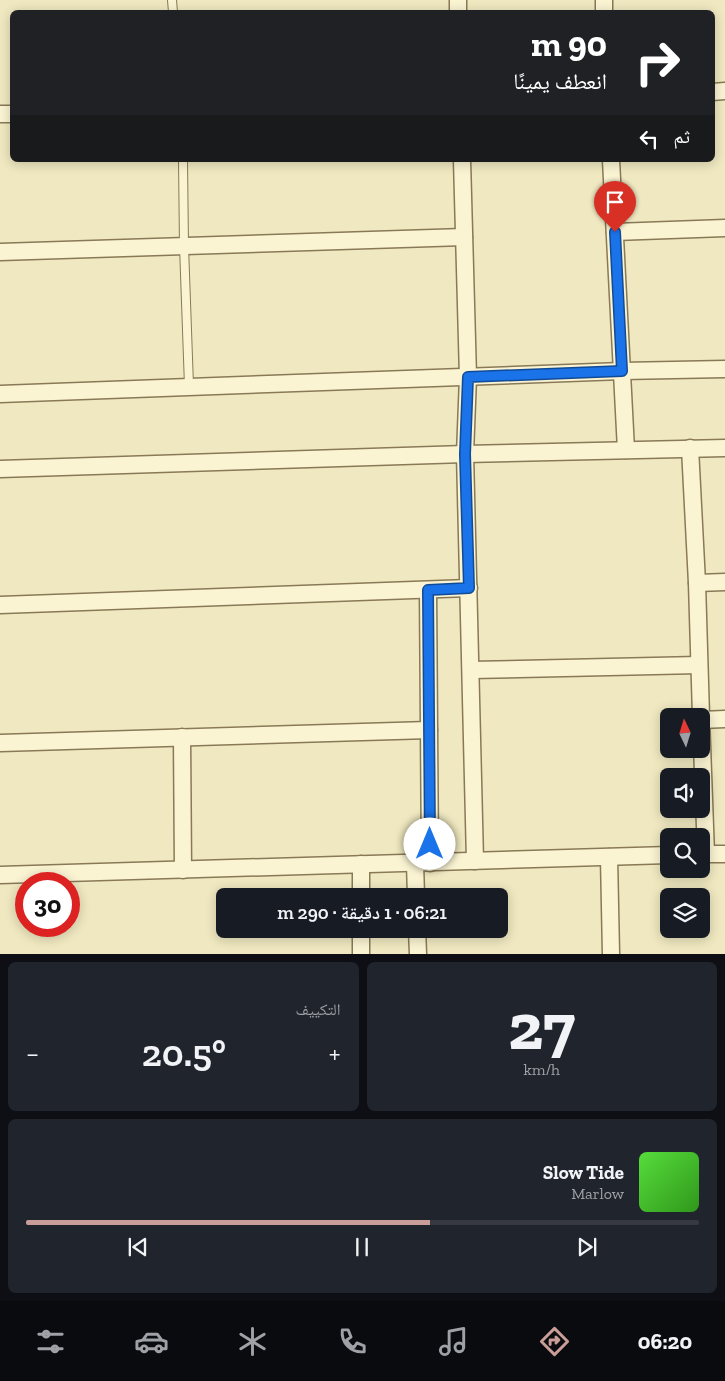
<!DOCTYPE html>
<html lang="ar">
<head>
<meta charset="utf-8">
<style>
  :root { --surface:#171b24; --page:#20242c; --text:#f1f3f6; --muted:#9ea1a6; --line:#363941; --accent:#ca9e98 }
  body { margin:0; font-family:"Zilla Slab","Noto Naskh Arabic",serif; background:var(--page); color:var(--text); direction:rtl; height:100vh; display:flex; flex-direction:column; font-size:19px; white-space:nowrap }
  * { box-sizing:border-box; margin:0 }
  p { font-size:16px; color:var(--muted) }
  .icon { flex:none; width:28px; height:28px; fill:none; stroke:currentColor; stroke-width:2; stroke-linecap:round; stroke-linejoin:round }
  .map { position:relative; height:954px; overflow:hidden; direction:ltr }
  .panel { display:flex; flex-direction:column; gap:8px; padding:8px; background:#0d0f14; flex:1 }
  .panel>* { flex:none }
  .banner { position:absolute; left:10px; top:10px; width:705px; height:152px; border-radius:8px; box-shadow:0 2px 12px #0003; direction:rtl; background:#202124; color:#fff; overflow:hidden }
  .needle { width:32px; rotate:356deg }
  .buttons { position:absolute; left:660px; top:708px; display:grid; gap:10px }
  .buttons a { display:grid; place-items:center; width:50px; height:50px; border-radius:8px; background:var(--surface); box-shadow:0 2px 12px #0003; font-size:25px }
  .speed { position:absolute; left:15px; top:872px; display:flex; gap:10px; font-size:25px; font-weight:700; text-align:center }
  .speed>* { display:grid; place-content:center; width:65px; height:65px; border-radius:50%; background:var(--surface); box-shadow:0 2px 12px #0003; line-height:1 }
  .speed .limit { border:8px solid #d22; background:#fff; color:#111 }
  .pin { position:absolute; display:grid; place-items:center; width:42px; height:42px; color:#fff; margin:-51px -21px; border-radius:50% 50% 50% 0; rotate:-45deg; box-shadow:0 0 5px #0007 }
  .pin .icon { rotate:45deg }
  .me { position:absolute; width:55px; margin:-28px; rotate:0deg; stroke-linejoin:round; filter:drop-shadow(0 0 4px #0008) }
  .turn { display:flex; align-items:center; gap:18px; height:105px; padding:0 25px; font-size:22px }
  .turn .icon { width:65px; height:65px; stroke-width:2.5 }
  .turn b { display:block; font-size:35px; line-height:42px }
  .then { display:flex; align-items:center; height:48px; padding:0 25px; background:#0003; gap:10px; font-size:19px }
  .big { font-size:38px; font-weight:600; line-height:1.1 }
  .panel .card { flex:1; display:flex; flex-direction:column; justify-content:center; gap:8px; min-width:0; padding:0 18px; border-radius:8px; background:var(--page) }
  .panel .dial { align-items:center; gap:0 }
  .dial b { font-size:65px; line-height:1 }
  .song { display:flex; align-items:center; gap:15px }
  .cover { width:60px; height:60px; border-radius:8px; background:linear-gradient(135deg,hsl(110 70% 55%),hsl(110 70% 35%)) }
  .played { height:5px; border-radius:2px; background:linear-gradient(90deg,var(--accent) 60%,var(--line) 60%) }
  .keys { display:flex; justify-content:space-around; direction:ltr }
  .heat { display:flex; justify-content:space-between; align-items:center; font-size:28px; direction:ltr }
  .panel .tiles { flex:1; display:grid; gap:8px; grid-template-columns:1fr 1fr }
  .card:last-child { grid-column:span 2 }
  .trip { position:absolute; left:216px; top:888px; width:292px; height:50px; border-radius:8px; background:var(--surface); box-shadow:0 2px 12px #0003; font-weight:600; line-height:50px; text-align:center; direction:rtl }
  .tabs { display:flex; height:80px; justify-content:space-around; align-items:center; background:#090b0e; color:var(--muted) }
  .tabs .icon { width:35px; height:35px }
  .tabs .active { color:var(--accent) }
  .tabs b { font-size:22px; color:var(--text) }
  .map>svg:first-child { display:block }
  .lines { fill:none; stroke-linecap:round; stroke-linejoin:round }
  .service-casing { stroke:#897957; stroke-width:10 }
  .minor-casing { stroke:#897957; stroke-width:19 }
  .service { stroke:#faf4d3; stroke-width:8 }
  .minor { stroke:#faf4d3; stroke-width:16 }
  .route-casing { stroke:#114b97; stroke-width:12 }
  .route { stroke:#1a73e8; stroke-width:9 }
</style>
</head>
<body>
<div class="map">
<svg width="725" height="954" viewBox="0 0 725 954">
  <rect width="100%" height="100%" fill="#efe8c0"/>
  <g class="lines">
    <defs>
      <g id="service">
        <path d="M 172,0 L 173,12"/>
        <path d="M 183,160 L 184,246 L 189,386"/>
      </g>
      <g id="minor">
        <path d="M 458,0 L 458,12"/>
        <path d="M 604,0 L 604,12"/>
        <path d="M 712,92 L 725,91"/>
        <path d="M 0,114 L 12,114"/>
        <path d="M 462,160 L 468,377 L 465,454 L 475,861"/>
        <path d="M 611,160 L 626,450"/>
        <path d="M 615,232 L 725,228"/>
        <path d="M 0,252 L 464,237"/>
        <path d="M 0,394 L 622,371 L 725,369"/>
        <path d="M 690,448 L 697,583 L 701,716"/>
        <path d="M 0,469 L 465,454 L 725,448"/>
        <path d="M 697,583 L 725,582"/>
        <path d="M 428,590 L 430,863"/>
        <path d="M 0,605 L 469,588"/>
        <path d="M 471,670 L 699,665"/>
        <path d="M 701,718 L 706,854"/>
        <path d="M 701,720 L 725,719"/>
        <path d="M 182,737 L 183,870"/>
        <path d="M 0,743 L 429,730"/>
        <path d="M 701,854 L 725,854"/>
        <path d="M 609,857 L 611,954"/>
        <path d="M 415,863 L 416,896"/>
        <path d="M 361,864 L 361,896"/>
        <path d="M 0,875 L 669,855"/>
        <path d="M 361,929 L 361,954"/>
        <path d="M 417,929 L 418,954"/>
      </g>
    </defs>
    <use href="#service" class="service-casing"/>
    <use href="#minor" class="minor-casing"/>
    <use href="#service" class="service"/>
    <use href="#minor" class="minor"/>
  </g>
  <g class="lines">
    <defs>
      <path id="route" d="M 430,844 L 428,590 L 469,588 L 465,454 L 468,377 L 622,371 L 615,232"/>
    </defs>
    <use href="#route" class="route-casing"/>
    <use href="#route" class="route"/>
  </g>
</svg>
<div class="buttons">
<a><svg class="needle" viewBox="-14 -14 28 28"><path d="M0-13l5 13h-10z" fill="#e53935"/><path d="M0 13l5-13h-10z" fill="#9ea1a6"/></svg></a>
<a><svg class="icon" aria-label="sound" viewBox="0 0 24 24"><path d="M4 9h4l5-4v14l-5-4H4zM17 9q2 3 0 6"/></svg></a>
<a><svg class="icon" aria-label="search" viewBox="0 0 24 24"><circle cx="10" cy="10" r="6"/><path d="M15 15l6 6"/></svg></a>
<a><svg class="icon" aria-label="layers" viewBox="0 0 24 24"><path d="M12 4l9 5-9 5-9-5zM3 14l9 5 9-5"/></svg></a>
</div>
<div class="speed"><div class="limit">30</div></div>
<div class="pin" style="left:615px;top:232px;background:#d93025"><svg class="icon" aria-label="arrive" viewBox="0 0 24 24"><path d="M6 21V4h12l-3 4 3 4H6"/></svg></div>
<svg class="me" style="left:430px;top:844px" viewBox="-20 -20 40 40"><circle r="19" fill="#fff"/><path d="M0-13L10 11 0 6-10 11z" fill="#1a73e8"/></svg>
<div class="trip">06:21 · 1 دقيقة · 290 m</div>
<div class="banner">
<div class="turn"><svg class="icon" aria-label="right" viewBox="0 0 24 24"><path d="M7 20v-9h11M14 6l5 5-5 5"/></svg><div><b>90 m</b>انعطف يمينًا</div></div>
<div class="then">ثم<svg class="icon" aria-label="left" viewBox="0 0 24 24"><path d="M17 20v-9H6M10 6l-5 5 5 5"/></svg></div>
</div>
</div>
<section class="panel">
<div class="tiles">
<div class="card dial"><b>27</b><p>km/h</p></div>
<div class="card"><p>التكييف</p>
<div class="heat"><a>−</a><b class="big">20.5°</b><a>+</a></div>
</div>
<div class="card">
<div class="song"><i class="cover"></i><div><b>Slow Tide</b><p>Marlow</p></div></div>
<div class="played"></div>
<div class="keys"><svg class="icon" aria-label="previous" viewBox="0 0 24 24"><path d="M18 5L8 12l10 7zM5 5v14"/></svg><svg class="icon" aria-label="pause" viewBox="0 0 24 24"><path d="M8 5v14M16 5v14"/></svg><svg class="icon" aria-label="next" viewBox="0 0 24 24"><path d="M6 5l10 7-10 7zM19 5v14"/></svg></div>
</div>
</div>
</section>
<nav class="tabs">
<b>06:20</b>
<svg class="icon active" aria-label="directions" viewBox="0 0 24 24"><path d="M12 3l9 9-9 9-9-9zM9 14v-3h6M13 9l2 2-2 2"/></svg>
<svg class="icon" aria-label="music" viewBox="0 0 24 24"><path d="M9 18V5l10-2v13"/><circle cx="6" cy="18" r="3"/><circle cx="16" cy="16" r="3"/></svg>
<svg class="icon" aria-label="phone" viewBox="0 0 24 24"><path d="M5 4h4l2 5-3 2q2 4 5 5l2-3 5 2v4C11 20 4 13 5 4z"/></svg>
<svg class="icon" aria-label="climate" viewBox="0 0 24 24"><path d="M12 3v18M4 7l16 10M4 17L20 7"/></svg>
<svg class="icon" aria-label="car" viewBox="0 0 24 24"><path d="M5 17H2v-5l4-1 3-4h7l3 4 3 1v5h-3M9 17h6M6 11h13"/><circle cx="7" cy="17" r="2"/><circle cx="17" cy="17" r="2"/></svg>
<svg class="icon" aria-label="filters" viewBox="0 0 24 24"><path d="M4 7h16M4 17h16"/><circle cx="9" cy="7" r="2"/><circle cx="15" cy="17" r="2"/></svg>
</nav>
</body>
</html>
